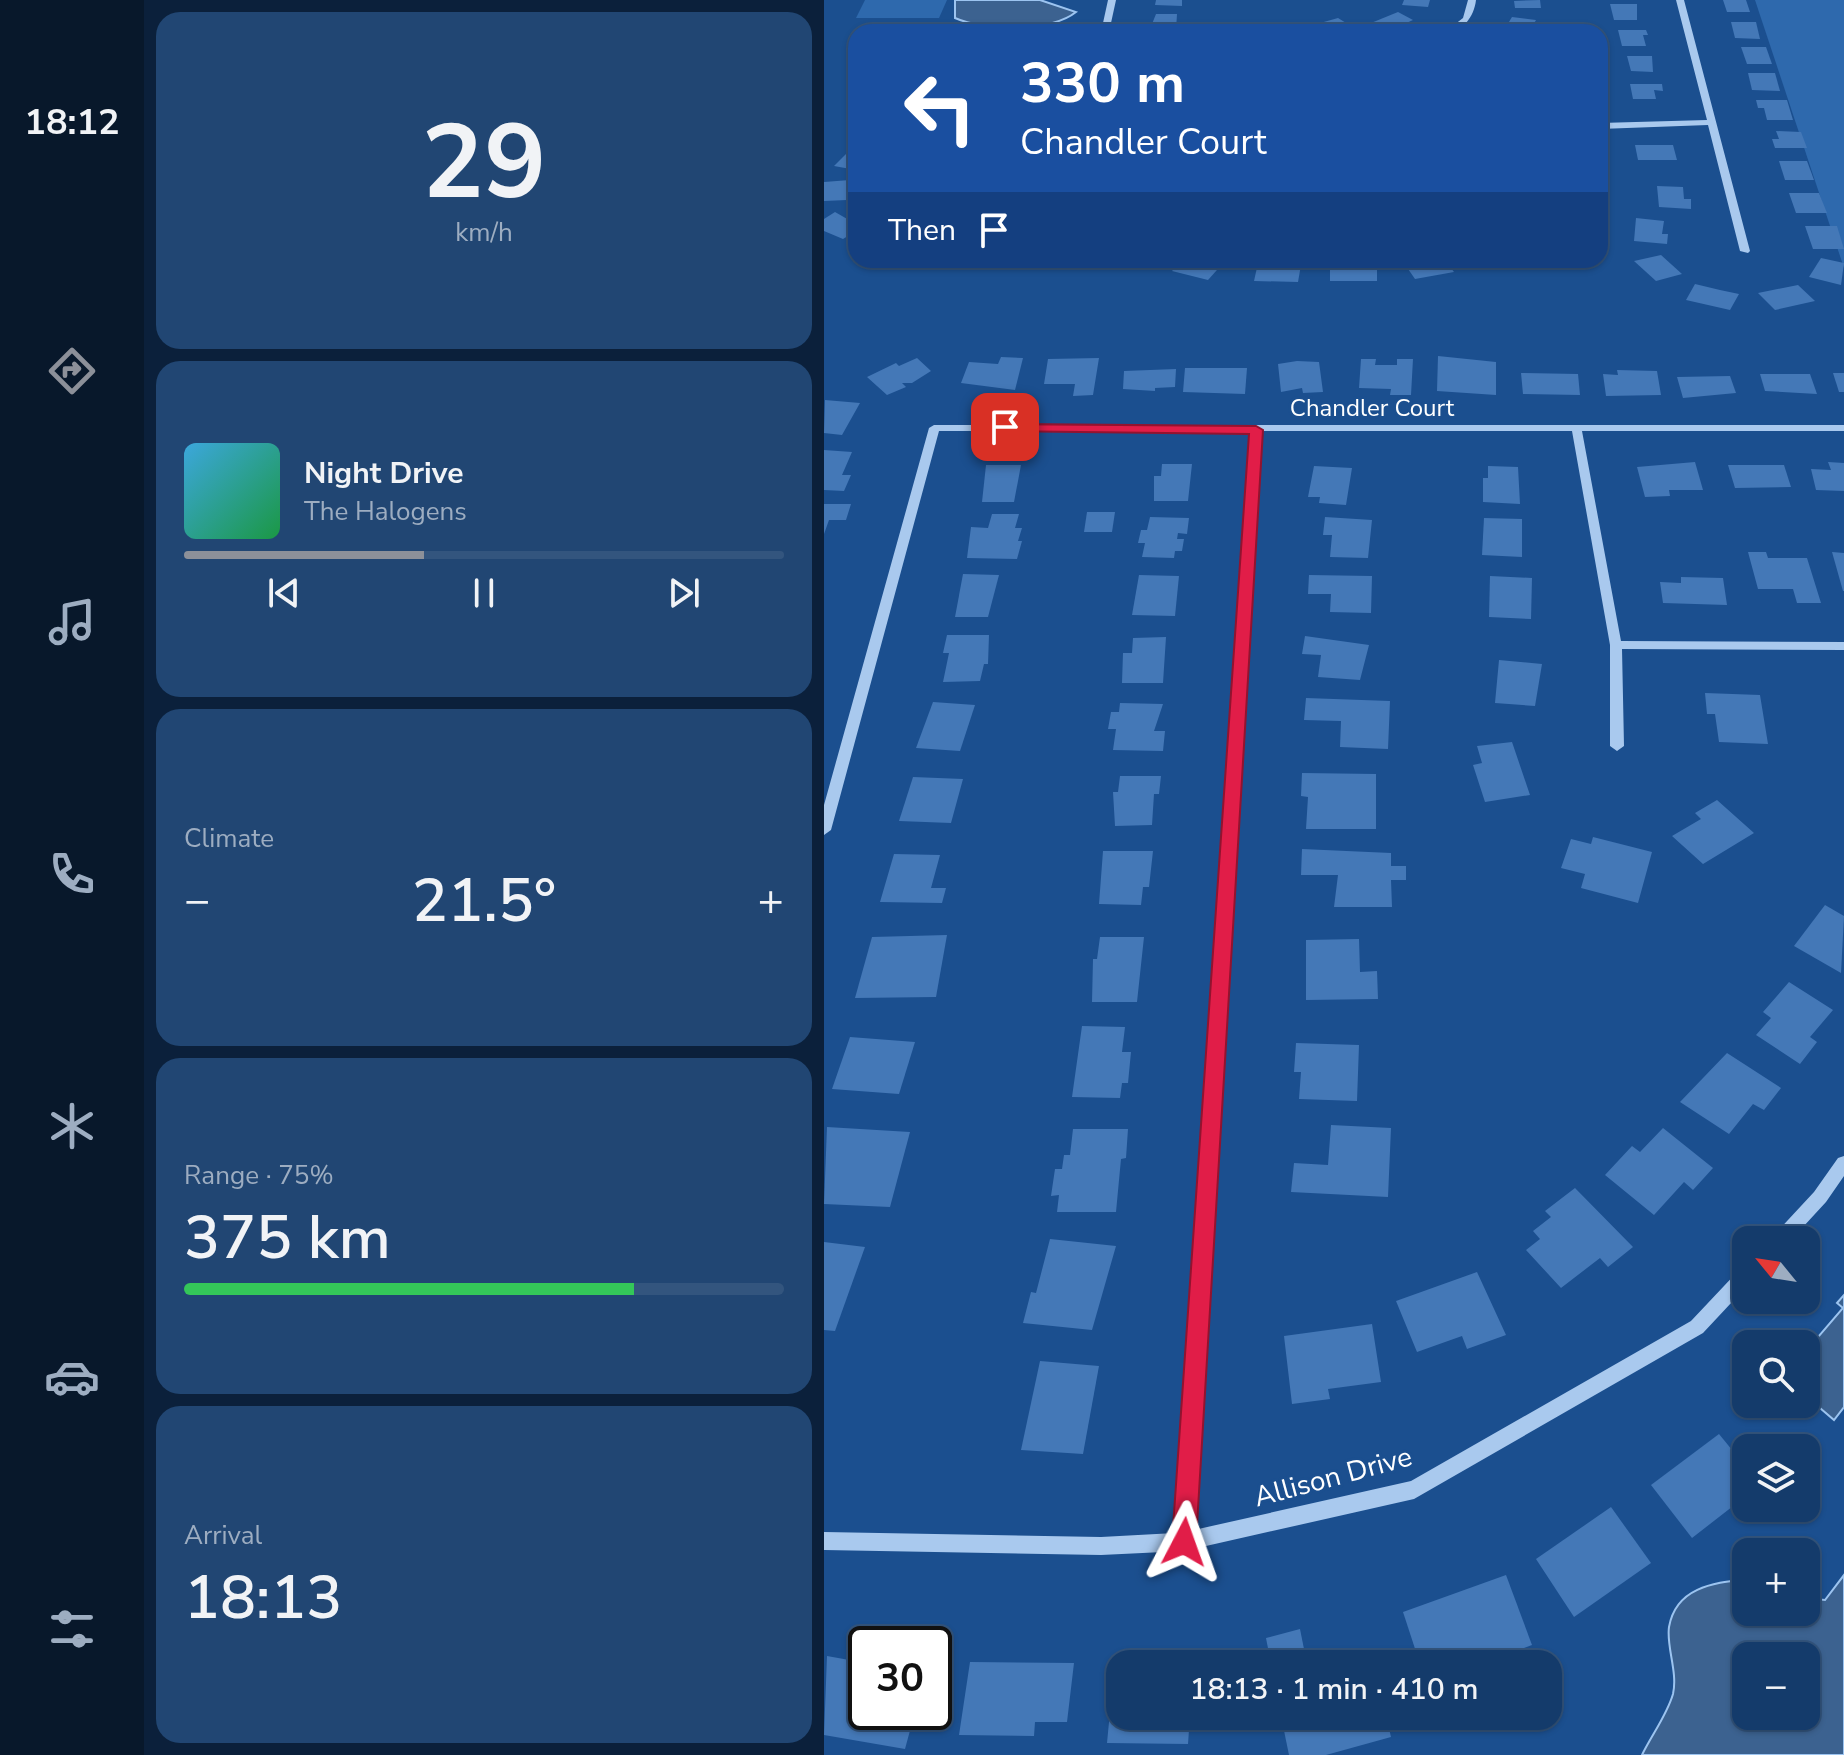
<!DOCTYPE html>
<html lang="en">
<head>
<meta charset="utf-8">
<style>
  :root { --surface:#143b6b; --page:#214673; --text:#f1f3f6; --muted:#9dadc1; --line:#33557e; --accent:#8c9099 }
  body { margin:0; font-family:"Nunito Sans",sans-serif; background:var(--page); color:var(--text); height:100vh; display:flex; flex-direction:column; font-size:30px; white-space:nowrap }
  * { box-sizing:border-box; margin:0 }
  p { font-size:26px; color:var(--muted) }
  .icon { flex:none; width:44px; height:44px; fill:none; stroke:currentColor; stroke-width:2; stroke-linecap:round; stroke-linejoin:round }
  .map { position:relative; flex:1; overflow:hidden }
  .panel { display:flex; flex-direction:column; gap:12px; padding:12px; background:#0b203b; width:680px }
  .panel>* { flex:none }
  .hud { position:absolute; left:24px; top:24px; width:760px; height:244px; border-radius:24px; box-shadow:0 2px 6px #0004,0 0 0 2px var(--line); background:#1a4fa0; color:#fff; overflow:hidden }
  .needle { width:52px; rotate:300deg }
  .fabs { position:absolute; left:908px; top:1226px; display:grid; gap:16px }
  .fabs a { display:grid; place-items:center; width:88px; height:88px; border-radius:16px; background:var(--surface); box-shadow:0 2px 6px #0004,0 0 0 2px var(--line); font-size:40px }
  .speed { position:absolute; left:24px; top:1626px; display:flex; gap:16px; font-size:40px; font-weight:700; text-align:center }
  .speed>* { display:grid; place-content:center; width:104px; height:104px; border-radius:50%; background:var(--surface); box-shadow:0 2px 6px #0004,0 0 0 2px var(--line); line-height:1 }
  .speed .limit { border:4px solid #111; border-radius:12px; background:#fff; color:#111 }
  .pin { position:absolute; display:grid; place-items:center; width:68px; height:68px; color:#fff; margin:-34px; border-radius:16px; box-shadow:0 4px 12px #0006 }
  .me { position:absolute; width:88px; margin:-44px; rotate:4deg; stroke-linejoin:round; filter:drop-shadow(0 0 6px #0008) }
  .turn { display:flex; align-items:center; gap:28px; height:168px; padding:0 40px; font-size:36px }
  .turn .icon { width:104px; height:104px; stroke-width:2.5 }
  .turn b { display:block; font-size:56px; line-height:68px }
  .then { display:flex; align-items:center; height:76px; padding:0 40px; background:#0003; gap:16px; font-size:30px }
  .big { font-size:60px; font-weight:600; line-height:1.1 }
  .panel .card { flex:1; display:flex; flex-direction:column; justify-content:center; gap:12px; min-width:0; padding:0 28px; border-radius:24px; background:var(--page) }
  .panel .dial { align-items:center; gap:0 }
  .dial b { font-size:104px; line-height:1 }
  .song { display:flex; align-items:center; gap:24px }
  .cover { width:96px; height:96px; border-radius:12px; background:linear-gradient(135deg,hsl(200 70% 55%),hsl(140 70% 35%)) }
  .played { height:8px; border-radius:4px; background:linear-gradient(90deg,var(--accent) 40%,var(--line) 40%) }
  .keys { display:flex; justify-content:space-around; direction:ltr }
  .heat { display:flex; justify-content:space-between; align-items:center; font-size:44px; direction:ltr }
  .charge { height:12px; border-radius:6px; background:linear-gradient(90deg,#34c759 75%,var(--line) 0) }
  .trip { position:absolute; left:282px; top:1650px; width:456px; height:80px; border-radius:24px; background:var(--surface); box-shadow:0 2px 6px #0004,0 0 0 2px var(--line); font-weight:600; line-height:80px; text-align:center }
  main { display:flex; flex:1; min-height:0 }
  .dock { display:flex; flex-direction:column; width:144px; justify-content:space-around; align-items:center; background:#08182b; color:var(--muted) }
  .dock .icon { width:56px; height:56px }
  .dock .active { color:var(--accent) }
  .dock b { font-size:36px; color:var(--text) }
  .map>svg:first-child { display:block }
  .green { fill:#2e69ad }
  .water { fill:#3c6290; stroke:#9cc4f0; stroke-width:2; fill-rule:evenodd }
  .building { fill:#4478b7 }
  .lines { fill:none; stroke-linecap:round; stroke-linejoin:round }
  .minor { fill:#a9c9ee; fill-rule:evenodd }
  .route { fill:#e11d48; stroke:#92132f; stroke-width:2 }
  .labels { text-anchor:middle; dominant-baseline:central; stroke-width:6; stroke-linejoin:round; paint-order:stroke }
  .street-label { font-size:24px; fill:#fff; stroke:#1b4f8f }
  .near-street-label { font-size:28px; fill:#fff; stroke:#1b4f8f }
</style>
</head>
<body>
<main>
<nav class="dock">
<b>18:12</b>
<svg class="icon active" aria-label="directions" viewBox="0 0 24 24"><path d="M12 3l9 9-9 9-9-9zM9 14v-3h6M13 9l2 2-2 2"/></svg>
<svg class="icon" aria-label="music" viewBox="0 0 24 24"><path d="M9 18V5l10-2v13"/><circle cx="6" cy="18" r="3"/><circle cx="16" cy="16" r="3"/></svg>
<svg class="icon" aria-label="phone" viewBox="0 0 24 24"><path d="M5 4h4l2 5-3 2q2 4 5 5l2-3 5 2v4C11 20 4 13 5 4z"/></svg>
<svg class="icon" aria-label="climate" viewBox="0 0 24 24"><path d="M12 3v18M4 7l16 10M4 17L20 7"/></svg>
<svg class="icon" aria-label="car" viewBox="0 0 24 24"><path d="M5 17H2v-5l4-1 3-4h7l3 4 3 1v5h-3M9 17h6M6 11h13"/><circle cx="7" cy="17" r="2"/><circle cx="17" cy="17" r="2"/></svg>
<svg class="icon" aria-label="filters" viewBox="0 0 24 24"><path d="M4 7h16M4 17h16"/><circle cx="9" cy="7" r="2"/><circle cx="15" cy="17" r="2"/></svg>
</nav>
<section class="panel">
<div class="card dial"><b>29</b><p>km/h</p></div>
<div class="card">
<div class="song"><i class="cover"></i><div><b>Night Drive</b><p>The Halogens</p></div></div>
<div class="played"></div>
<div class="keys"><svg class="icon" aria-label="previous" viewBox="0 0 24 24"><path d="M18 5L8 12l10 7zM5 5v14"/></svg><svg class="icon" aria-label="pause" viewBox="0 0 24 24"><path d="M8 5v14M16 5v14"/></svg><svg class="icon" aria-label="next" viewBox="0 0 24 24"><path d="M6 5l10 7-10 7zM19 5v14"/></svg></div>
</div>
<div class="card"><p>Climate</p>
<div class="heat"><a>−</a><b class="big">21.5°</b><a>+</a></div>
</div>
<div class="card"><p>Range · 75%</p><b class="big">375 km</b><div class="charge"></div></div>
<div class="card"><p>Arrival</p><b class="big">18:13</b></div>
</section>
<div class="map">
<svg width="1020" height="1755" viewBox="0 0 1020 1755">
  <rect width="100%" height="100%" fill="#1b4f8f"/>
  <g class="green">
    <path d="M 41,0 L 123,0 L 115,18 L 32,18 Z"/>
    <path d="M 931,0 L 1020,0 L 1020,268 Z"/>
  </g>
  <g class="water">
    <path d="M 131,0 L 216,0 L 252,12 C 227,32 160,31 131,18 Z"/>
    <path d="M 1020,1295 L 1020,1407 L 1010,1420 L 982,1396 L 982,1351 L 1019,1308 L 1013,1303 Z"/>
    <path d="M 1020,1575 L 1020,1755 L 818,1755 C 827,1736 843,1715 849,1694 C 854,1672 842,1646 845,1627 C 852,1587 890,1583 922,1579 L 922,1612 L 982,1612 L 982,1598 L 1001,1600 ZM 922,1656 L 982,1656 L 982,1716 L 922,1716 Z"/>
  </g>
  <g class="building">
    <path d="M 332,0 L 358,0 L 358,6 L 331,5 Z"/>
    <path d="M 580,0 L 606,0 L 604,7 L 578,5 Z"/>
    <path d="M 716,0 L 717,8 L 691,8 L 690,1 Z"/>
    <path d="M 899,0 L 922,0 L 926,12 L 903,12 Z"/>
    <path d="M 786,4 L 813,4 L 813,20 L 790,20 Z"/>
    <path d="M 574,12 L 589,20 L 565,31 L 547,23 Z"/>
    <path d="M 332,14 L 353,14 L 352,29 L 326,29 Z"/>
    <path d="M 688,17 L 712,20 L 705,32 L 680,30 Z"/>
    <path d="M 514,18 L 527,26 L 507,32 L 490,32 L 482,27 Z"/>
    <path d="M 907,22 L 932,22 L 936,39 L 911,38 Z"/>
    <path d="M 794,30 L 822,30 L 824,35 L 819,35 L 822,46 L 798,46 Z"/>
    <path d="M 917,47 L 942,47 L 948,64 L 923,64 Z"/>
    <path d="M 803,56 L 828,56 L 829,72 L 807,71 Z"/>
    <path d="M 924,73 L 951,73 L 956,91 L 928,90 Z"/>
    <path d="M 806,84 L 838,84 L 839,91 L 830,90 L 832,99 L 809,99 Z"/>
    <path d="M 932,100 L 963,100 L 969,120 L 943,120 L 940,108 L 934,108 Z"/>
    <path d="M 952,131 L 977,132 L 983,148 L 951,148 L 948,139 L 955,139 Z"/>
    <path d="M 811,145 L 849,145 L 853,160 L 814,160 Z"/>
    <path d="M 27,149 L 32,150 L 32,170 L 10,166 Z"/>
    <path d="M 955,161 L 983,161 L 990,180 L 961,180 Z"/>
    <path d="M 26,180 L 23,200 L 0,201 L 0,182 Z"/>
    <path d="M 833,186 L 859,187 L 860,199 L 867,199 L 867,209 L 835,207 Z"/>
    <path d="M 965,193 L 995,193 L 1003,213 L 972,213 Z"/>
    <path d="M 11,212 L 32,224 L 32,231 L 19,239 L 0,231 L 0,219 Z"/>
    <path d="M 812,218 L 840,221 L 838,234 L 844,234 L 843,244 L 810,241 Z"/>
    <path d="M 981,226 L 1013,226 L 1020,249 L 989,249 Z"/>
    <path d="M 837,255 L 858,274 L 832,281 L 810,261 Z"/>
    <path d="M 997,258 L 1020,263 L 1017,285 L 985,277 Z"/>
    <path d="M 358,260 L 396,260 L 401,261 L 384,280 L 348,271 Z"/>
    <path d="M 602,260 L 621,260 L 630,272 L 591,279 L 582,266 Z"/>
    <path d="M 434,263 L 477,265 L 474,282 L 430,281 Z"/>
    <path d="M 553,264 L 553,281 L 506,281 L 506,267 Z"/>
    <path d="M 871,284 L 896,290 L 915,294 L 906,310 L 862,300 Z"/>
    <path d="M 974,285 L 991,301 L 951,310 L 934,293 Z"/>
    <path d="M 614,356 L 672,362 L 672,395 L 613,391 Z"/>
    <path d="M 177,357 L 199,358 L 191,390 L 137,383 L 145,362 L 174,364 Z"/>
    <path d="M 93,358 L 107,371 L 88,383 L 78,383 L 82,387 L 63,395 L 43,377 L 72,363 L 75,366 Z"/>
    <path d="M 275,358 L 269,395 L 249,396 L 251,384 L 220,384 L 224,359 Z"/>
    <path d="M 537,359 L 552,359 L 551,365 L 573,365 L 573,359 L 589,359 L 587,395 L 566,395 L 567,389 L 535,388 Z"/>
    <path d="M 473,361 L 495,362 L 499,392 L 479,393 L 478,388 L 457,392 L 454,364 Z"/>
    <path d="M 361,368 L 423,368 L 421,394 L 359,392 Z"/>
    <path d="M 352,369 L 351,387 L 331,388 L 331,391 L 299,389 L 300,371 Z"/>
    <path d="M 793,370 L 833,371 L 837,395 L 782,396 L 779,374 L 794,375 Z"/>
    <path d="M 697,373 L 754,374 L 756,395 L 699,394 Z"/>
    <path d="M 1009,373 L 1020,373 L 1020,392 L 1015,392 Z"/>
    <path d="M 936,374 L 986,374 L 993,394 L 941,391 Z"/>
    <path d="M 906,376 L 912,393 L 859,398 L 853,377 Z"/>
    <path d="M 1,400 L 36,403 L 18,435 L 0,433 Z"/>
    <path d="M 0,450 L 28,452 L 18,475 L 27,475 L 20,491 L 0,490 Z"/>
    <path d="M 871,462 L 879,490 L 845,490 L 846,496 L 821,497 L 813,467 Z"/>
    <path d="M 1004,462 L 1020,463 L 1020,491 L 992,490 L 987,469 L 1007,470 Z"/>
    <path d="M 338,464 L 368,464 L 364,501 L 330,501 L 330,476 L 337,476 Z"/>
    <path d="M 162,465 L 197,465 L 190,502 L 158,502 Z"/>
    <path d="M 904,465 L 960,465 L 967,487 L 911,488 Z"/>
    <path d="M 490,466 L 528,468 L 522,505 L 495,503 L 496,497 L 484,497 Z"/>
    <path d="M 664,466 L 694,467 L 696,504 L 659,502 L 659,478 L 664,478 Z"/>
    <path d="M 0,504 L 27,504 L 22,520 L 5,520 L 0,534 Z"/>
    <path d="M 263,512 L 291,512 L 288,532 L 260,532 Z"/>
    <path d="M 168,514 L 195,514 L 191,528 L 198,528 L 194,541 L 198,541 L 193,559 L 143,558 L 147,527 L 164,528 Z"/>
    <path d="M 326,517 L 365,518 L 363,534 L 354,533 L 353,539 L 360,539 L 358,551 L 351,551 L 350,558 L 318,557 L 321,543 L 314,543 L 317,530 L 323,530 Z"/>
    <path d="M 501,517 L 548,520 L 544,558 L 506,557 L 508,535 L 499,535 Z"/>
    <path d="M 660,518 L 698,519 L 698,557 L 658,555 Z"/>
    <path d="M 924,552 L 942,552 L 944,558 L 983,558 L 997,603 L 973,603 L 969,589 L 934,589 Z"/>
    <path d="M 1008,552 L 1020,553 L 1020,591 L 1019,591 Z"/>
    <path d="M 139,574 L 175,575 L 164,617 L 131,617 Z"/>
    <path d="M 315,575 L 355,576 L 351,616 L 308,615 Z"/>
    <path d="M 485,575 L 548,576 L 547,613 L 506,612 L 507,594 L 484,594 Z"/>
    <path d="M 666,576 L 708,578 L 707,619 L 665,617 Z"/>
    <path d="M 857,577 L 899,578 L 903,605 L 839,603 L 836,582 L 857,583 Z"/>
    <path d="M 123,635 L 165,635 L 164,664 L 160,664 L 156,681 L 119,682 L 125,653 L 119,653 Z"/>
    <path d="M 481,636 L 545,645 L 536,680 L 494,677 L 497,655 L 478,654 Z"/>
    <path d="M 342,637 L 339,683 L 298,683 L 299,653 L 308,653 L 309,638 Z"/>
    <path d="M 675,660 L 718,664 L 711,706 L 671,703 Z"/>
    <path d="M 881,693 L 936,695 L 944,744 L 895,742 L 891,714 L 883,714 Z"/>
    <path d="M 482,698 L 566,701 L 564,749 L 516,747 L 517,721 L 480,720 Z"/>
    <path d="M 109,702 L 151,705 L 136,751 L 92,748 Z"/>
    <path d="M 296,703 L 339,704 L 330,731 L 341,731 L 339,751 L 289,750 L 292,729 L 284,729 L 287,712 L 295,712 Z"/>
    <path d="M 688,742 L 706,795 L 661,802 L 649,765 L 658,763 L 653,746 Z"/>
    <path d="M 478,773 L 552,774 L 552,829 L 482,829 L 484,797 L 477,796 Z"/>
    <path d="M 296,776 L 337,776 L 335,794 L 330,794 L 328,825 L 291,826 L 289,792 L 294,792 Z"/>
    <path d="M 89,777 L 139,779 L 127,823 L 75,821 Z"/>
    <path d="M 893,800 L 930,833 L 879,864 L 848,836 L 877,819 L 871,813 Z"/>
    <path d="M 769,837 L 828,852 L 814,903 L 757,888 L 761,874 L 737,868 L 747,839 L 767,844 Z"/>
    <path d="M 478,849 L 567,853 L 567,866 L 582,866 L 582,880 L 567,880 L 568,907 L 510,907 L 514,875 L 477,875 Z"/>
    <path d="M 279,851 L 329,851 L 325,887 L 319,887 L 317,905 L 275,904 Z"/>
    <path d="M 70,854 L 116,855 L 107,888 L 122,888 L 118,903 L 56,902 Z"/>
    <path d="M 1001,905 L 1020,916 L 1017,973 L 970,946 Z"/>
    <path d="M 123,935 L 112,997 L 31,998 L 48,937 Z"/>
    <path d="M 276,937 L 320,937 L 313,1002 L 268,1002 L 269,959 L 273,959 Z"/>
    <path d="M 535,939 L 536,972 L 553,971 L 554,999 L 482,1000 L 482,940 Z"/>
    <path d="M 965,982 L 1009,1010 L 986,1037 L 993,1042 L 976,1064 L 932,1035 L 947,1018 L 939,1012 Z"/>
    <path d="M 258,1026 L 301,1027 L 298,1052 L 307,1052 L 304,1083 L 298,1083 L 296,1098 L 248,1097 Z"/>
    <path d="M 26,1037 L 91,1042 L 75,1094 L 8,1089 Z"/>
    <path d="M 472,1043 L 535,1045 L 533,1101 L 475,1099 L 477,1072 L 470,1072 Z"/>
    <path d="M 903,1053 L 957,1088 L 940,1110 L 929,1104 L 905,1134 L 856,1102 Z"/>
    <path d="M 507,1125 L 567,1128 L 564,1197 L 467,1192 L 470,1163 L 504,1165 Z"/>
    <path d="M 3,1127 L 86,1132 L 66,1207 L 0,1204 Z"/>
    <path d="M 839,1128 L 889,1168 L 869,1190 L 860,1182 L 830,1215 L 781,1175 L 808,1146 L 816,1152 Z"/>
    <path d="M 249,1129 L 304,1129 L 302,1158 L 297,1159 L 292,1212 L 233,1212 L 235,1195 L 227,1196 L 231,1169 L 238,1169 L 240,1155 L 246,1155 Z"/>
    <path d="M 751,1188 L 809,1247 L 784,1267 L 776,1258 L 737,1288 L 702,1250 L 716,1239 L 709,1231 L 727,1217 L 721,1211 Z"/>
    <path d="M 226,1239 L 292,1246 L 268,1330 L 199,1323 L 207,1292 L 212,1293 Z"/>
    <path d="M 0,1242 L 41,1247 L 11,1331 L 0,1330 Z"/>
    <path d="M 653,1272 L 682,1335 L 643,1349 L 638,1336 L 593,1352 L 572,1301 Z"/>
    <path d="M 548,1324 L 557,1382 L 504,1389 L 506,1399 L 468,1404 L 460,1336 Z"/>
    <path d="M 216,1361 L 275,1366 L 259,1454 L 197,1450 Z"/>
    <path d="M 895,1434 L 922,1467 L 922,1496 L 868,1538 L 827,1485 Z"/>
    <path d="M 787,1507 L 827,1563 L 750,1617 L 712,1559 Z"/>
    <path d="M 682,1575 L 708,1645 L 658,1664 L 596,1664 L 579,1612 Z"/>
    <path d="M 476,1629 L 483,1664 L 447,1664 L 442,1638 Z"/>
    <path d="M 546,1648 L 550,1664 L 491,1664 L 491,1663 Z"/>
    <path d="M 3,1656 L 42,1663 L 42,1712 L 91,1712 L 81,1749 L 0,1735 Z"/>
    <path d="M 291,1659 L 370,1661 L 370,1664 L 296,1664 L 296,1716 L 366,1716 L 364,1744 L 283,1743 Z"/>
    <path d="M 146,1662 L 250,1663 L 243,1722 L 211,1722 L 210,1736 L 135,1735 Z"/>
    <path d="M 457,1716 L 562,1716 L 567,1737 L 502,1755 L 465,1755 Z"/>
  </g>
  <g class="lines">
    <g class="minor">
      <path d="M 284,0 L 292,0 L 285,32 L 277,32 Z"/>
      <path d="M 644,0 L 652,0 C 650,17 639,32 621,32 L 639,18 Z"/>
      <path d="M 852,0 L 860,0 L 926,251 L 924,253 L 916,251 L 884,125 L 776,129 L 776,123 L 883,120 Z"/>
      <path d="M 110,425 L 1020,425 L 1020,431 L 758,431 L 797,641 L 1020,642 L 1020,650 L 798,649 L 800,746 L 793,751 L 786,746 L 786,645 L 748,431 L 437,431 L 370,1530 L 587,1481 L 867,1321 L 916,1269 L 922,1267 L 922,1287 L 879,1333 L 590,1499 L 360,1551 L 277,1555 L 0,1550 L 0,1532 L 277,1537 L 351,1533 L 427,431 L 115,431 L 7,830 L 0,835 L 0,805 L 105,428 Z"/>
      <path d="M 1020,1156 L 1020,1176 L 1002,1202 L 967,1240 L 948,1240 L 950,1235 L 990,1192 L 1014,1158 Z"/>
    </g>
  </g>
  <path class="route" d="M 176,424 L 432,426 L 439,430 L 372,1542 L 369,1551 L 360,1554 L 352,1551 L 348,1542 L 425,434 L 181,431 L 176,430 Z"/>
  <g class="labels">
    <g class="street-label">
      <text x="548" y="408">Chandler Court</text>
    </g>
    <g class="near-street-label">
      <text transform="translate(509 1477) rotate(-15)">Allison Drive</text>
    </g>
  </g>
</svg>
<div class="fabs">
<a><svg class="needle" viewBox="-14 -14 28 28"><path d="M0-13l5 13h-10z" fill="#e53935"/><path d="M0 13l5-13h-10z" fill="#9dadc1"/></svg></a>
<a><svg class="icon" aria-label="search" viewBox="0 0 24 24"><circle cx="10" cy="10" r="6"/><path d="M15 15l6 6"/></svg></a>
<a><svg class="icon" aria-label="layers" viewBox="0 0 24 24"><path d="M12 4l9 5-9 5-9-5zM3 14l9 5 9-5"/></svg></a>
<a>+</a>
<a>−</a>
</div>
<div class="speed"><div class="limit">30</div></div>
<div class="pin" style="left:181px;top:427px;background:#d93025"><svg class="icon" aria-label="arrive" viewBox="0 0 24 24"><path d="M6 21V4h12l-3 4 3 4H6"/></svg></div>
<svg class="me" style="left:360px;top:1542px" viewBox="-20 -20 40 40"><path d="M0-17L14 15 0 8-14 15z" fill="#e11d48" stroke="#fff" stroke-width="4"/></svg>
<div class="trip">18:13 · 1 min · 410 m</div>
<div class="hud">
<div class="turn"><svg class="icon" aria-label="left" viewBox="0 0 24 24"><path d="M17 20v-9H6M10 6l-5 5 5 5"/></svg><div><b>330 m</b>Chandler Court</div></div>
<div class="then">Then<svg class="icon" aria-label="arrive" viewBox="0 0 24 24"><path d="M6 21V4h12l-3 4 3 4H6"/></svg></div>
</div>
</div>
</main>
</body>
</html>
